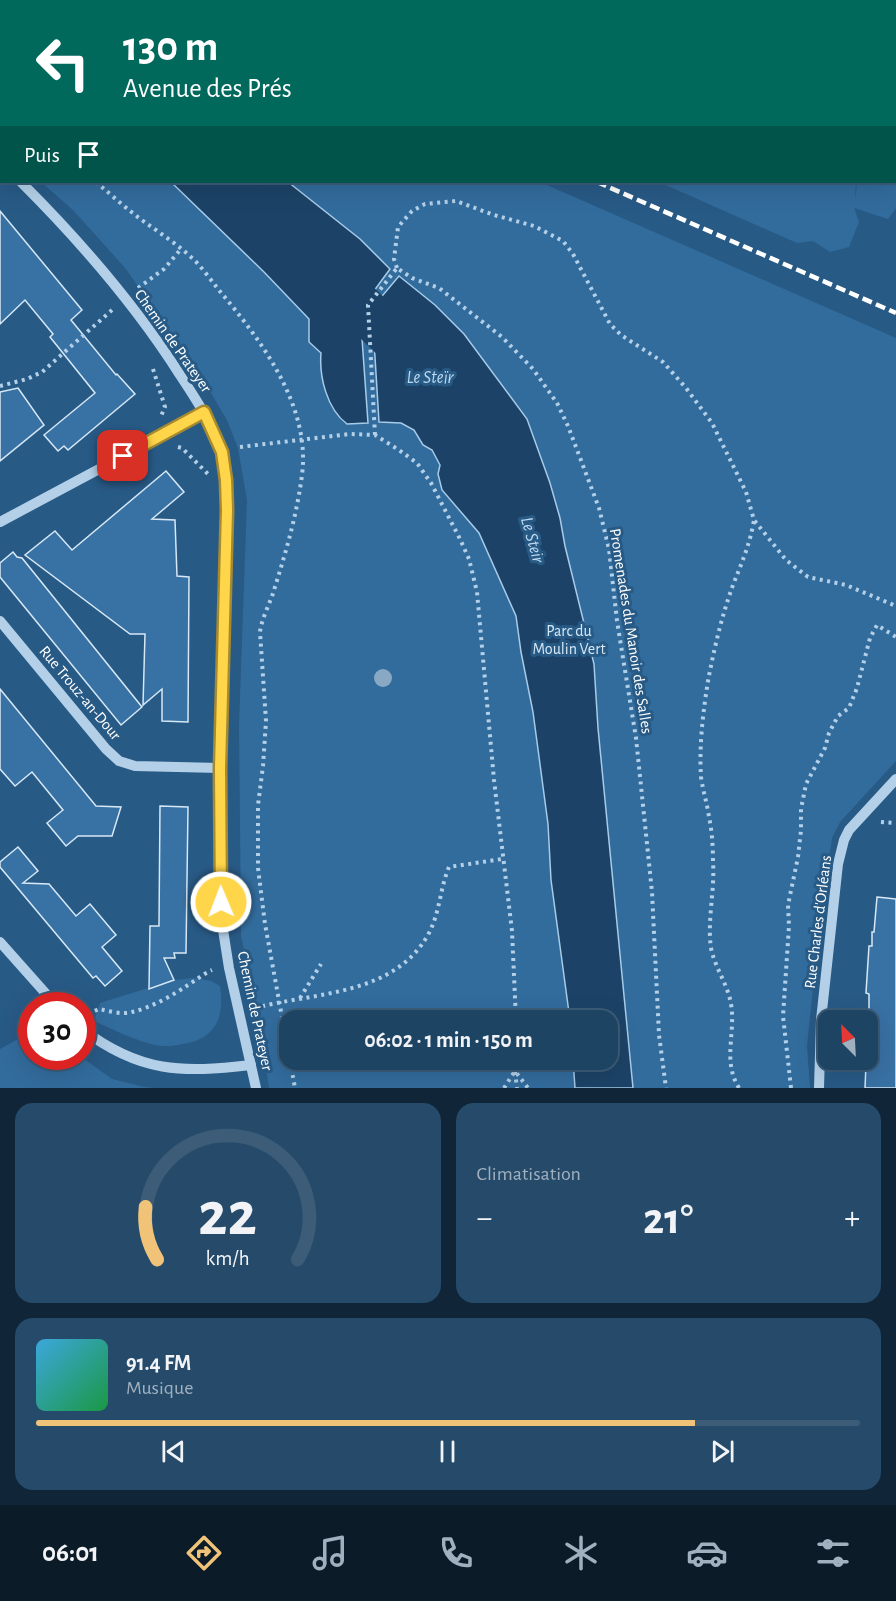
<!DOCTYPE html>
<html lang="fr">
<head>
<meta charset="utf-8">
<style>
  :root { --surface:#1e4464; --page:#264b6a; --text:#f1f3f6; --muted:#a1b0bf; --line:#3c5c78; --accent:#f0c379 }
  body { margin:0; font-family:"Alegreya Sans",sans-serif; background:var(--page); color:var(--text); height:100vh; display:flex; flex-direction:column; font-size:22px; white-space:nowrap }
  * { box-sizing:border-box; margin:0 }
  p { font-size:20px; color:var(--muted) }
  .icon { flex:none; width:33px; height:33px; fill:none; stroke:currentColor; stroke-width:2; stroke-linecap:round; stroke-linejoin:round }
  .map { position:relative; height:1088px; overflow:hidden }
  .panel { display:flex; flex-direction:column; gap:15px; padding:15px; background:#102537; flex:1 }
  .panel>* { flex:none }
  .hud { position:absolute; left:0px; top:0px; width:897px; height:183px; box-shadow:0 6px 24px #0002,0 0 0 2px var(--line); background:#00695c; color:#fff; overflow:hidden }
  .needle { width:39px; rotate:336deg }
  .fabs { position:absolute; left:818px; top:1010px; display:grid; gap:12px }
  .fabs a { display:grid; place-items:center; width:60px; height:60px; border-radius:12px; background:var(--surface); box-shadow:0 6px 24px #0002,0 0 0 2px var(--line); font-size:30px }
  .speed { position:absolute; left:18px; top:992px; display:flex; gap:12px; font-size:30px; font-weight:700; text-align:center }
  .speed>* { display:grid; place-content:center; width:78px; height:78px; border-radius:50%; background:var(--surface); box-shadow:0 6px 24px #0002,0 0 0 2px var(--line); line-height:1 }
  .speed .limit { border:9px solid #d22; background:#fff; color:#111 }
  .pin { position:absolute; display:grid; place-items:center; width:51px; height:51px; color:#fff; margin:-26px; border-radius:12px; box-shadow:0 3px 9px #0006 }
  .me { position:absolute; width:66px; margin:-33px; rotate:359deg; stroke-linejoin:round; filter:drop-shadow(0 0 4px #0008) }
  .turn { display:flex; align-items:center; gap:21px; height:126px; padding:0 24px; font-size:27px }
  .turn .icon { width:78px; height:78px; stroke-width:2.5 }
  .turn b { display:block; font-size:42px; line-height:51px }
  .then { display:flex; align-items:center; height:57px; padding:0 24px; background:#0003; gap:12px; font-size:22px }
  .big { font-size:45px; font-weight:700; line-height:1.1 }
  .panel .card { flex:1; display:flex; flex-direction:column; justify-content:center; gap:9px; min-width:0; padding:0 21px; border-radius:18px; background:var(--page) }
  .panel .dial { align-items:center; gap:0 }
  .dial svg { height:156px; overflow:visible; fill:none; stroke:var(--line); stroke-width:7; stroke-linecap:round; text-anchor:middle }
  .dial text { fill:var(--text); stroke:none }
  .song { display:flex; align-items:center; gap:18px }
  .cover { width:72px; height:72px; border-radius:9px; background:linear-gradient(135deg,hsl(200 70% 55%),hsl(140 70% 35%)) }
  .played { height:6px; border-radius:3px; background:linear-gradient(90deg,var(--accent) 80%,var(--line) 80%) }
  .keys { display:flex; justify-content:space-around; direction:ltr }
  .heat { display:flex; justify-content:space-between; align-items:center; font-size:33px; direction:ltr }
  .panel .tiles { flex:1; display:grid; gap:15px; grid-template-columns:1fr 1fr }
  .card:last-child { grid-column:span 2 }
  .trip { position:absolute; left:279px; top:1010px; width:339px; height:60px; border-radius:18px; background:var(--surface); box-shadow:0 6px 24px #0002,0 0 0 2px var(--line); font-weight:700; line-height:60px; text-align:center }
  .tabs { display:flex; height:96px; justify-content:space-around; align-items:center; background:#0c1b28; color:var(--muted) }
  .tabs .icon { width:42px; height:42px }
  .tabs .on { color:var(--accent) }
  .tabs b { font-size:27px; color:var(--text) }
  .map>svg:first-child { display:block }
  .green { fill:#326c9d; fill-rule:evenodd }
  .water { fill:#1c4367; stroke:#a7cbe8; stroke-width:1.5 }
  .lines { fill:none; stroke-linecap:round; stroke-linejoin:round }
  .river { stroke:#1c4367; stroke-width:46 }
  .building { fill:#3871a3; stroke:#d6e8f6; stroke-width:1.5 }
  .path { stroke:#b3d0e8; stroke-width:4; stroke-dasharray:3 4.5; stroke-linecap:butt }
  .minor { stroke:#b3d0e8; stroke-width:10 }
  .rail { stroke:#fff; stroke-width:4.5; stroke-dasharray:10 4.5; stroke-linecap:butt }
  .tree { fill:#88a8c4 }
  .route-casing { stroke:#a68a30; stroke-width:15 }
  .route { stroke:#ffd54a; stroke-width:10 }
  .labels { text-anchor:middle; dominant-baseline:central; stroke-width:6; stroke-linejoin:round; paint-order:stroke }
  .street-label { font-size:16px; fill:#fff; stroke:#285a86 }
  .park-label { font-size:16px; fill:#d6e8f6; stroke:#285a86 }
  .water-label { font-size:18px; font-style:italic; fill:#bed9ef; stroke:#285a86 }
</style>
</head>
<body>
<div class="map">
<svg width="896" height="1088" viewBox="0 0 896 1088">
  <rect width="100%" height="100%" fill="#285a86"/>
  <g class="green">
    <path d="M 0,0 L 131,1 L 2,2 L 1,171 Z"/>
    <path d="M 218,0 L 726,0 L 222,2 Z"/>
    <path d="M 896,158 L 896,208 L 888,219 L 854,208 L 859,222 L 849,247 L 830,252 L 813,241 L 797,243 L 659,182 L 856,182 L 855,202 L 857,182 L 896,182 Z"/>
    <path d="M 41,182 L 540,182 L 896,338 L 896,761 L 840,822 L 832,838 L 819,930 L 807,1046 L 810,1088 L 269,1088 L 263,1047 L 256,1019 L 257,1008 L 241,936 L 241,920 L 239,727 L 247,500 L 238,448 L 227,420 L 205,383 L 126,269 L 74,211 ZM 290,1020 L 608,1020 L 608,1059 L 290,1059 Z"/>
    <path d="M 194,978 L 211,981 L 220,986 C 225,1018 215,1039 183,1044 C 174,1046 164,1047 155,1045 C 134,1040 114,1030 94,1021 L 100,1003 L 174,980 Z"/>
    <path d="M 31,1032 L 32,1056 L 80,1056 L 112,1079 L 144,1087 L 156,1088 L 0,1088 L 0,1049 Z"/>
  </g>
  <g class="water">
    <path d="M 171,182 L 288,182 L 360,239 L 390,269 L 360,310 L 368,423 L 347,424 C 327,409 319,377 321,353 L 309,342 L 309,319 L 264,272 Z"/>
    <path d="M 399,276 L 435,305 L 464,334 L 527,419 L 550,483 L 560,518 L 565,546 L 594,664 L 598,728 L 633,1088 L 575,1088 L 573,1059 L 608,1059 L 608,1020 L 570,1020 L 551,880 L 548,824 L 533,712 L 521,652 L 516,616 L 479,533 L 442,490 L 438,474 L 440,465 L 432,450 L 423,445 L 414,430 L 401,423 L 379,422 L 372,308 Z"/>
  </g>
  <g class="lines">
    <path class="river" d="M 219,182 L 304,252 L 418,362"/>
  </g>
  <g class="building">
    <path d="M 0,211 L 82,310 L 71,320 L 116,375 L 117,374 L 135,394 L 68,450 L 64,446 L 58,451 L 44,435 L 95,393 L 50,337 L 53,334 L 25,300 L 0,324 Z"/>
    <path d="M 18,388 L 44,425 L 0,461 L 0,392 Z"/>
    <path d="M 166,471 L 184,492 L 152,519 L 175,520 L 177,576 L 189,577 L 188,722 L 162,721 L 162,689 L 143,705 L 145,634 L 130,634 L 25,555 L 55,531 L 72,550 Z"/>
    <path d="M 13,552 L 17,557 L 22,558 L 142,707 L 121,725 L 0,577 L 0,563 Z"/>
    <path d="M 0,689 L 96,806 L 121,807 L 112,836 L 78,836 L 66,846 L 47,823 L 63,810 L 32,772 L 15,786 L 0,769 Z"/>
    <path d="M 160,806 L 188,807 L 186,953 L 174,953 L 175,958 L 164,958 L 174,980 L 149,989 L 150,926 L 159,926 Z"/>
    <path d="M 18,847 L 38,871 L 23,883 L 49,884 L 76,916 L 90,904 L 116,935 L 102,947 L 122,971 L 105,986 L 96,976 L 93,978 L 0,867 L 0,862 Z"/>
    <path d="M 877,897 L 896,899 L 896,1088 L 865,1088 L 867,1040 L 869,1040 L 869,994 L 866,993 L 869,946 L 872,946 L 872,932 L 874,932 Z"/>
  </g>
  <g class="lines">
    <g class="path">
      <path d="M 0,118 L 2,118"/>
      <path d="M 96,182 C 108,192 121,204 134,214 C 153,229 174,241 192,258 C 202,267 210,279 218,289 C 260,339 311,405 302,475 C 297,514 286,552 274,590 C 270,604 262,617 260,632 L 266,721 L 263,766 L 258,805 L 258,868 L 265,924 L 295,1088"/>
      <path d="M 397,268 L 394,259 L 398,227 L 412,211 L 425,204 L 456,201 L 494,215 L 534,226 L 563,241 L 573,254 L 610,324 L 621,335 L 663,362 L 686,388 L 712,423 L 746,492 L 754,520 L 786,560 L 808,577 L 846,585 L 896,606"/>
      <path d="M 138,288 L 164,269 L 181,249"/>
      <path d="M 153,369 L 165,407 L 161,416"/>
      <path d="M 0,386 L 27,379 L 42,372 L 112,310"/>
      <path d="M 375,435 L 368,305 L 397,268 L 412,278 L 439,288 L 502,337 L 533,369 L 557,403 L 568,426 L 599,508 L 609,549 L 617,621 L 636,738 L 652,892 L 659,1035 L 666,1088"/>
      <path d="M 178,447 L 182,448 L 208,474"/>
      <path d="M 240,447 L 350,434 L 375,435 L 399,450 L 417,463 L 431,483 L 460,539 L 469,559 L 477,592 L 494,780 L 512,931 L 516,1020"/>
      <path d="M 881,822 L 896,823"/>
      <path d="M 300,998 L 321,964"/>
      <path d="M 255,1008 C 315,992 395,996 429,933 C 440,912 440,888 449,867 L 502,859"/>
      <path d="M 88,1014 L 99,1009 C 109,1011 121,1015 132,1012 C 150,1008 172,996 188,985 C 196,980 203,974 212,970"/>
      <path d="M 516,1059 L 515,1071 L 528,1088"/>
      <path d="M 515,1072 L 517,1088"/>
      <path d="M 504,1088 L 515,1071"/>
      <path d="M 739,1088 C 722,1061 736,1033 731,1004 C 728,985 715,968 711,948 C 707,920 715,891 713,862 C 713,847 712,831 709,817 C 707,803 703,791 701,777 C 699,746 703,712 708,681 C 714,649 722,615 733,585 C 742,562 750,544 754,520"/>
      <path d="M 791,1088 L 783,1016 L 789,926 L 788,905 L 798,857 L 801,830 L 801,809 L 806,784 L 825,748 L 829,733 L 838,716 L 849,708 L 857,688 L 870,638 L 877,625 L 896,637"/>
    </g>
    <g class="minor">
      <path d="M 857,0 L 859,2"/>
      <path d="M 0,162 L 2,164"/>
      <path d="M 21,182 C 80,241 135,304 180,375 C 196,399 212,424 222,451 C 228,470 227,491 227,510 L 220,768 L 221,917 L 229,968 L 256,1088"/>
      <path d="M 0,522 L 204,413"/>
      <path d="M 0,621 L 106,749 L 119,761 L 135,766 L 220,768"/>
      <path d="M 0,942 L 56,1005"/>
      <path d="M 82,1029 C 140,1073 182,1073 251,1065"/>
      <path d="M 819,1088 L 821,1020 L 838,864 L 844,840 L 849,830 L 896,779"/>
    </g>
    <g class="rail">
      <path d="M 185,0 L 189,2"/>
      <path d="M 597,182 L 896,313"/>
    </g>
  </g>
  <circle class="tree" cx="383" cy="678" r="9"/>
  <g class="lines">
    <defs>
      <path id="route" d="M 123,456 L 204,412 L 222,452 L 226,480 L 227,510 L 220,768 L 221,902"/>
    </defs>
    <use href="#route" class="route-casing"/>
    <use href="#route" class="route"/>
  </g>
  <g class="labels">
    <g class="street-label">
      <text transform="translate(173 341) rotate(55)">Chemin de Prateyer</text>
      <text transform="translate(631 631) rotate(81)">Promenades du Manoir des Salles</text>
      <text transform="translate(80 693) rotate(50)">Rue Trouz-an-Dour</text>
      <text transform="translate(818 922) rotate(-83)">Rue Charles d'Orléans</text>
      <text transform="translate(255 1011) rotate(78)">Chemin de Prateyer</text>
    </g>
    <g class="park-label">
      <text x="569" y="631">Parc du<tspan x="569" dy="18">Moulin Vert</tspan></text>
    </g>
    <g class="water-label">
      <text x="430" y="378">Le Steïr</text>
      <text transform="translate(532 540) rotate(74)">Le Steir</text>
    </g>
  </g>
</svg>
<div class="fabs">
<a><svg class="needle" viewBox="-14 -14 28 28"><path d="M0-13l5 13h-10z" fill="#e53935"/><path d="M0 13l5-13h-10z" fill="#a1b0bf"/></svg></a>
</div>
<div class="speed"><div class="limit">30</div></div>
<div class="pin" style="left:123px;top:456px;background:#d93025"><svg class="icon" aria-label="arrive" viewBox="0 0 24 24"><path d="M6 21V4h12l-3 4 3 4H6"/></svg></div>
<svg class="me" style="left:221px;top:902px" viewBox="-20 -20 40 40"><circle r="17" fill="#ffd54a" stroke="#fff" stroke-width="3"/><path d="M0-11L8 9 0 5-8 9z" fill="#fff"/></svg>
<div class="trip">06:02 · 1 min · 150 m</div>
<div class="hud">
<div class="turn"><svg class="icon" aria-label="left" viewBox="0 0 24 24"><path d="M17 20v-9H6M10 6l-5 5 5 5"/></svg><div><b>130 m</b>Avenue des Prés</div></div>
<div class="then">Puis<svg class="icon" aria-label="arrive" viewBox="0 0 24 24"><path d="M6 21V4h12l-3 4 3 4H6"/></svg></div>
</div>
</div>
<section class="panel">
<div class="tiles">
<div class="card dial"><svg viewBox="0 0 100 80">
<path d="M14 69A42 42 0 1 1 86 69"/>
<path d="M14 69A42 42 0 0 1 8 42" stroke="#f0c379"/>
<text x="50" y="56" font-size="32" font-weight="700">22</text>
<text x="50" y="72" font-size="11">km/h</text>
</svg></div>
<div class="card"><p>Climatisation</p>
<div class="heat"><a>−</a><b class="big">21°</b><a>+</a></div>
</div>
<div class="card">
<div class="song"><i class="cover"></i><div><b>91.4 FM</b><p>Musique</p></div></div>
<div class="played"></div>
<div class="keys"><svg class="icon" aria-label="previous" viewBox="0 0 24 24"><path d="M18 5L8 12l10 7zM5 5v14"/></svg><svg class="icon" aria-label="pause" viewBox="0 0 24 24"><path d="M8 5v14M16 5v14"/></svg><svg class="icon" aria-label="next" viewBox="0 0 24 24"><path d="M6 5l10 7-10 7zM19 5v14"/></svg></div>
</div>
</div>
</section>
<nav class="tabs">
<b>06:01</b>
<svg class="icon on" aria-label="directions" viewBox="0 0 24 24"><path d="M12 3l9 9-9 9-9-9zM9 14v-3h6M13 9l2 2-2 2"/></svg>
<svg class="icon" aria-label="music" viewBox="0 0 24 24"><path d="M9 18V5l10-2v13"/><circle cx="6" cy="18" r="3"/><circle cx="16" cy="16" r="3"/></svg>
<svg class="icon" aria-label="phone" viewBox="0 0 24 24"><path d="M5 4h4l2 5-3 2q2 4 5 5l2-3 5 2v4C11 20 4 13 5 4z"/></svg>
<svg class="icon" aria-label="climate" viewBox="0 0 24 24"><path d="M12 3v18M4 7l16 10M4 17L20 7"/></svg>
<svg class="icon" aria-label="car" viewBox="0 0 24 24"><path d="M5 17H2v-5l4-1 3-4h7l3 4 3 1v5h-3M9 17h6M6 11h13"/><circle cx="7" cy="17" r="2"/><circle cx="17" cy="17" r="2"/></svg>
<svg class="icon" aria-label="filters" viewBox="0 0 24 24"><path d="M4 7h16M4 17h16"/><circle cx="9" cy="7" r="2"/><circle cx="15" cy="17" r="2"/></svg>
</nav>
</body>
</html>
